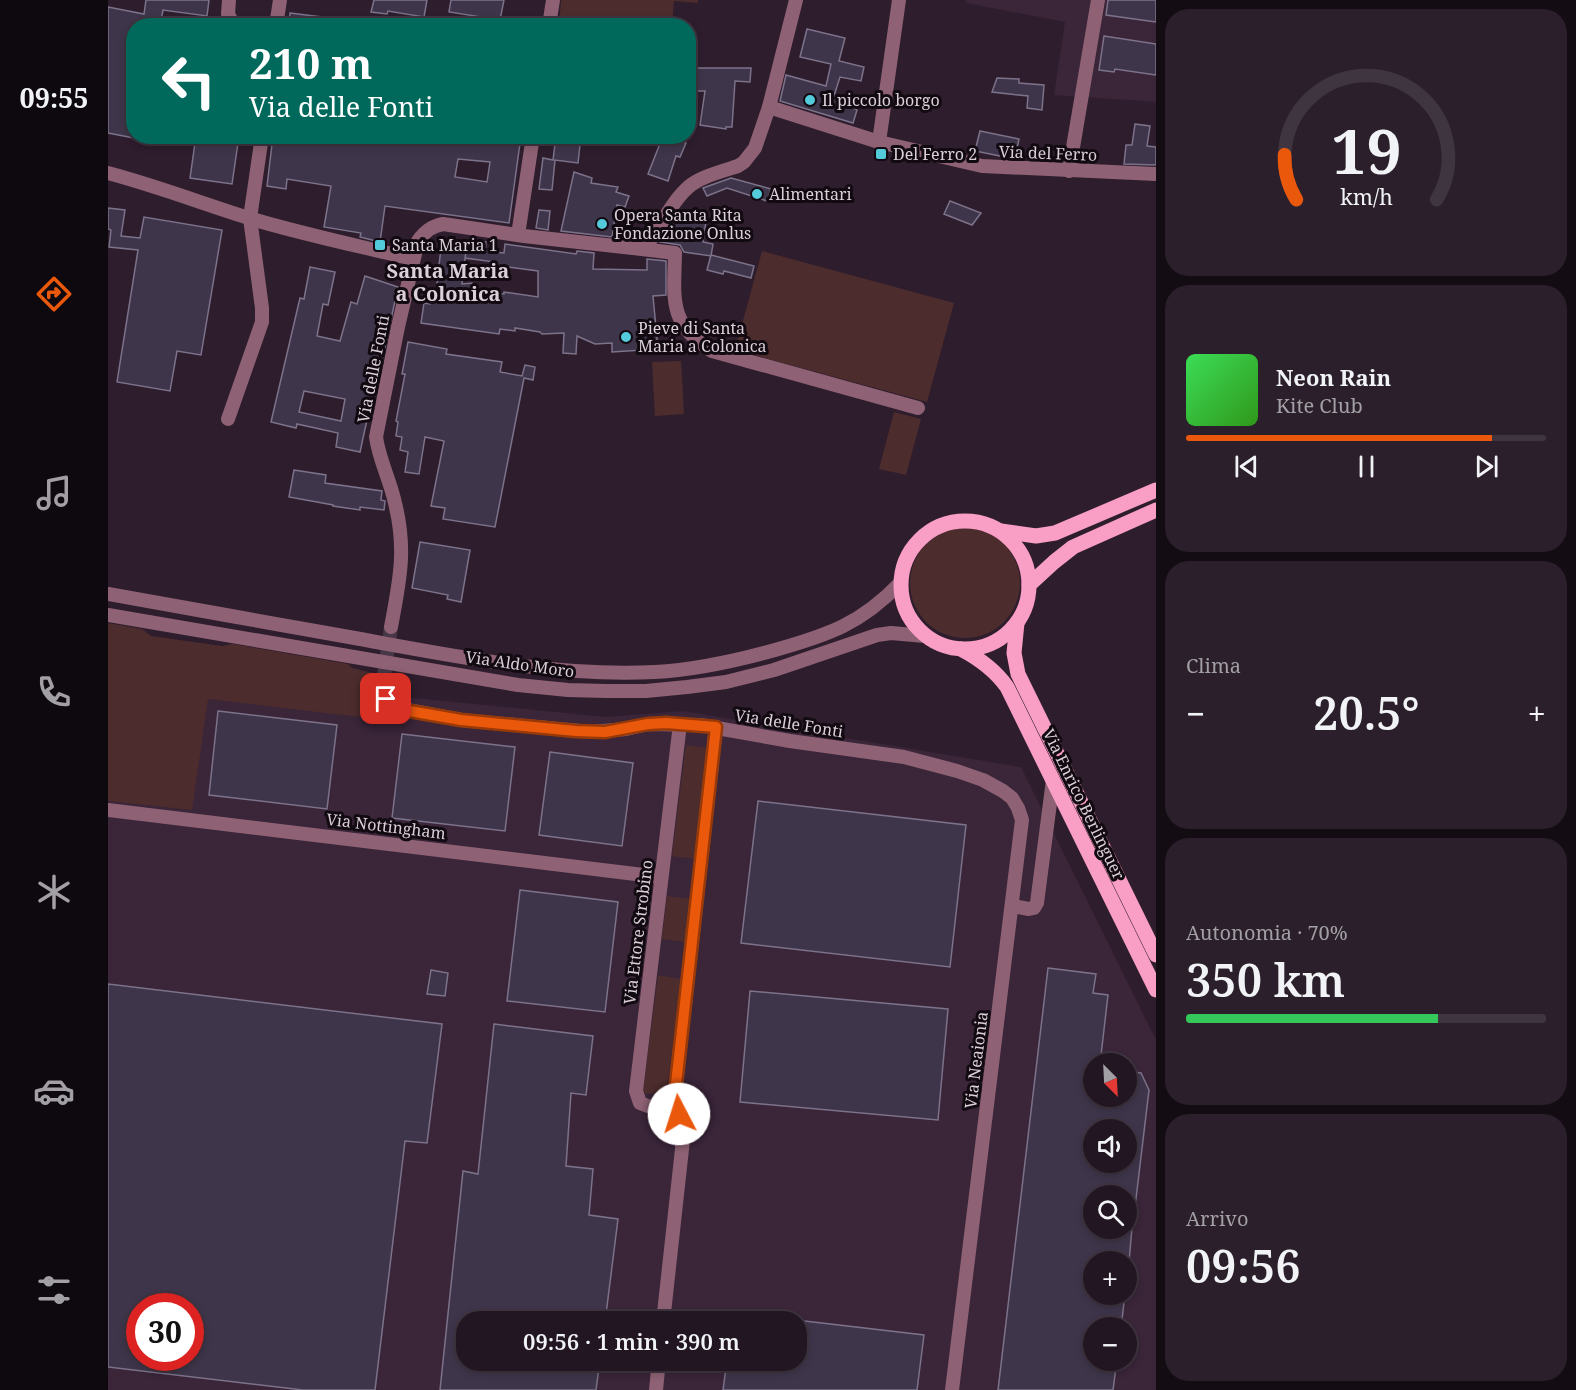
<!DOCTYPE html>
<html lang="it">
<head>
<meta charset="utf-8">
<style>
  :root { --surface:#221622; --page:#2a1f2a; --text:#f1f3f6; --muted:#a29fa5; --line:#3f3540; --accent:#ea580c }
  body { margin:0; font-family:"Noto Serif",serif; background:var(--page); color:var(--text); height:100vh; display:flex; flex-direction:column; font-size:22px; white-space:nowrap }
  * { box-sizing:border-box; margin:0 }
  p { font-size:20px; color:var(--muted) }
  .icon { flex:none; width:33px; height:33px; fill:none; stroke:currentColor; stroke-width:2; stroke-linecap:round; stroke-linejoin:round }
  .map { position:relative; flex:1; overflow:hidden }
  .panel { display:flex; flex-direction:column; gap:9px; padding:9px; background:#130c13; width:420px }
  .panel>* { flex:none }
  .top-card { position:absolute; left:18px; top:18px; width:570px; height:126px; border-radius:24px; box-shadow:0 3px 9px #0003,0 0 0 2px var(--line); background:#00695c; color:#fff; overflow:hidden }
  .needle { width:39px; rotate:156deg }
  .controls { position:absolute; left:975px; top:1053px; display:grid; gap:12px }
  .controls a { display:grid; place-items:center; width:54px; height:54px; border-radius:50%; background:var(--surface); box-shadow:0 3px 9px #0003,0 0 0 2px var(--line); font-size:30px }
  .speed { position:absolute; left:18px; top:1293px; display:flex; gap:12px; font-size:30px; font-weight:700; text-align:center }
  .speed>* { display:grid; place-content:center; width:78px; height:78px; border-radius:50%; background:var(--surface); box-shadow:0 3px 9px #0003,0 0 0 2px var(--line); line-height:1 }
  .speed .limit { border:9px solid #d22; background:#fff; color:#111 }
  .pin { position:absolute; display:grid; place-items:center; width:51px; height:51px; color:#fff; margin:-26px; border-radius:12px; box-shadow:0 3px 9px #0006 }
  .me { position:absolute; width:66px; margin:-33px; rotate:355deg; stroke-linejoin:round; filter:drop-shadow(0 0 4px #0008) }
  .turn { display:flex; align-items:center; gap:21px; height:126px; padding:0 24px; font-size:27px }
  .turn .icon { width:78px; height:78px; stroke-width:2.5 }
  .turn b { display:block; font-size:42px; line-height:51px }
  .big { font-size:45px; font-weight:600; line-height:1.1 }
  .panel .card { flex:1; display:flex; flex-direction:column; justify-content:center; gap:9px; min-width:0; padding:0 21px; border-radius:24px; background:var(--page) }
  .panel .dial { align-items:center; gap:0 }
  .dial svg { height:156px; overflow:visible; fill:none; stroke:var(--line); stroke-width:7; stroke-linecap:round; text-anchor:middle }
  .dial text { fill:var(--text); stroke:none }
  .song { display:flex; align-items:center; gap:18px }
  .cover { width:72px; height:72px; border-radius:9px; background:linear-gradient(135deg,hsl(130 70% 55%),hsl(110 70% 35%)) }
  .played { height:6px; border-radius:3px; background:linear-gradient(90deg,var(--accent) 85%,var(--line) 85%) }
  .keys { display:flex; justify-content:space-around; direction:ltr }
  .heat { display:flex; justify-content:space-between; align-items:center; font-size:33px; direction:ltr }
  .charge { height:9px; border-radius:4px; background:linear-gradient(90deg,#34c759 70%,var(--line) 0) }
  .trip { position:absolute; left:348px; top:1311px; width:351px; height:60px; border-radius:24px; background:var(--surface); box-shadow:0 3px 9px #0003,0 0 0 2px var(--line); font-weight:600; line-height:60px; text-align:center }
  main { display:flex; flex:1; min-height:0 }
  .tab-bar { display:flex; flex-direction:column; width:108px; justify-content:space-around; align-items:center; background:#0e090e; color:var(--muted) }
  .tab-bar .icon { width:42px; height:42px }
  .tab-bar .selected { color:var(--accent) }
  .tab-bar b { font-size:27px; color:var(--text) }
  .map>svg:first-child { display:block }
  .built { fill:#3a2539; fill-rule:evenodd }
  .green { fill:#4d2c2d }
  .building { fill:#3e354a; stroke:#7c728a; stroke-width:1.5; fill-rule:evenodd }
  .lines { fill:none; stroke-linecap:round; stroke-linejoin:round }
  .minor-tunnel { stroke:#483847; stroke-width:14; stroke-dasharray:14 7; stroke-linecap:butt }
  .minor { stroke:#8e6274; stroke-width:14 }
  .major { stroke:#f99ec5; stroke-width:15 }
  .route-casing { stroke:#983908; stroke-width:15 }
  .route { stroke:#ea580c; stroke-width:10 }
  .poi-dot { fill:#53cbdb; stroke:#120a11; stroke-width:2 }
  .labels { text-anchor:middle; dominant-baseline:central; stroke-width:6; stroke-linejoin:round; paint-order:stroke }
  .poi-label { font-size:16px; fill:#dbcfda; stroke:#120a11; text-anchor:start }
  .street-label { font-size:16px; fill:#dbcfda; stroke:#120a11 }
  .quarter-label { font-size:20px; font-weight:bold; fill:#dbcfda; stroke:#120a11 }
</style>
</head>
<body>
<main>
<nav class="tab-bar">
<b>09:55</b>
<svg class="icon selected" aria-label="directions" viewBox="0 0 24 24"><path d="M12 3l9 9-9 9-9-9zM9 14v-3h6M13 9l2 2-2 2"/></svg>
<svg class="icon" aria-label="music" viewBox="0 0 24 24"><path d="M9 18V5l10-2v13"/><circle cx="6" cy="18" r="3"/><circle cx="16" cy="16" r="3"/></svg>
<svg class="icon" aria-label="phone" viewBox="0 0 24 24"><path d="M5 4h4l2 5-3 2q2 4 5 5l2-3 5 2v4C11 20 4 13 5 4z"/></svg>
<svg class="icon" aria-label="climate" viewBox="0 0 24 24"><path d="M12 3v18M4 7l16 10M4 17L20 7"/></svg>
<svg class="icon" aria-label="car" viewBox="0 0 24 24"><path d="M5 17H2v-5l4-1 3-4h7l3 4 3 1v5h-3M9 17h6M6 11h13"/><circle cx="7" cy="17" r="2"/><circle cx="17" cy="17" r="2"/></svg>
<svg class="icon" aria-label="filters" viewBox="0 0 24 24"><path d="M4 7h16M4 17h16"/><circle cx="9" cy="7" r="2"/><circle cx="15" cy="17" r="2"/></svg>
</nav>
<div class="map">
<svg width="1048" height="1390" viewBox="0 0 1048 1390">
  <rect width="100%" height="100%" fill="#2e1d2d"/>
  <g class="built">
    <path d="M 858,0 L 1048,0 L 1048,102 L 946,95 L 957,22 L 858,3 Z"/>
    <path d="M 93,677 L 498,717 L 575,711 L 913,767 L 1048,1040 L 1048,1390 L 0,1390 L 0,766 ZM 986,1064 L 1018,1064 L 1018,1096 L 986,1096 ZM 986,1130 L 1018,1130 L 1018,1162 L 986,1162 ZM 986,1196 L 1018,1196 L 1018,1228 L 986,1228 ZM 986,1262 L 1018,1262 L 1018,1294 L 986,1294 ZM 32,1306 L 82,1306 L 82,1358 L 32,1358 ZM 358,1322 L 688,1322 L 688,1360 L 358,1360 ZM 986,1328 L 1018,1328 L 1018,1360 L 986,1360 Z"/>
  </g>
  <g class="green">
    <path d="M 453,0 L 590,0 L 590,3 L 566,1 L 564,25 L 451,25 Z"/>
    <path d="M 654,251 L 846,303 L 819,402 L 627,350 Z"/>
    <path d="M 573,361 L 576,414 L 547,416 L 544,362 Z"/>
    <path d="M 786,412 L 813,419 L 798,475 L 771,469 Z"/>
    <circle cx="857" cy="583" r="55"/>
    <path d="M 0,623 L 34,629 L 43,636 L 114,646 L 125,644 L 240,664 L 244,668 L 265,673 L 267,677 L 261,718 L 100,699 L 84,810 L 0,801 Z"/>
    <path d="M 578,745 L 601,748 L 587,859 L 564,856 Z"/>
    <path d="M 559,896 L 583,899 L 577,942 L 554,939 Z"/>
    <path d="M 550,975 L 573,979 L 558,1095 L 535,1093 Z"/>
  </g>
  <g class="building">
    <path d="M 38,0 L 101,0 L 99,16 L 55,10 L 52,26 L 26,26 L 26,138 L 0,133 L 0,7 L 36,14 Z"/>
    <path d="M 266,0 L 319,0 L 316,17 L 280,11 L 279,14 L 263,12 Z"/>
    <path d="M 343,0 L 396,0 L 392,20 L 341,12 Z"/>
    <path d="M 1000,0 L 1048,0 L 1048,22 L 998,15 Z"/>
    <path d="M 182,13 L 230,19 L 230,26 L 181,26 Z"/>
    <path d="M 699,29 L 737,38 L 731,61 L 756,67 L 753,81 L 732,77 L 726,96 L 749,110 L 745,123 L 672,101 L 678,75 L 718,86 L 723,64 L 692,57 Z"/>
    <path d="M 996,36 L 1048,44 L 1048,75 L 1007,69 L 1006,72 L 991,70 Z"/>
    <path d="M 580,68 L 643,68 L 642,82 L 627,81 L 624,127 L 618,127 L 618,129 L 592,125 L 597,91 L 580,91 Z"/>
    <path d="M 889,78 L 911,79 L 911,83 L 936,85 L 934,110 L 919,108 L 920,96 L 884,92 Z"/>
    <path d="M 1027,124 L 1042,126 L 1039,146 L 1048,147 L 1048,165 L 1016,164 L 1018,145 L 1024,145 Z"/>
    <path d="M 872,131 L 911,139 L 907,159 L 867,151 Z"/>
    <path d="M 88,136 L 131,136 L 124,184 L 82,178 Z"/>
    <path d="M 165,136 L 413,136 L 401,223 L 277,206 L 272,242 L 252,237 L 253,233 L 216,227 L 223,186 L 179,179 L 178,189 L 159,186 ZM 350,159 L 382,162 L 379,182 L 347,177 Z"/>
    <path d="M 448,136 L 473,136 L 470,163 L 447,160 L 444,190 L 431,189 L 435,158 L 445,160 Z"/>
    <path d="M 555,136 L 578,143 L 572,157 L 568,156 L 560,181 L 540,174 Z"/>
    <path d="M 466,172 L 484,178 L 483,183 L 510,187 L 508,192 L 521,196 L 517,207 L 509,205 L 504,237 L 453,231 Z"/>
    <path d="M 623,178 L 663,189 L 659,201 L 619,188 L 599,196 L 595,188 Z"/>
    <path d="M 842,201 L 873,213 L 864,225 L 836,214 Z"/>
    <path d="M 0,208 L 17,210 L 13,236 L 32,238 L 36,217 L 114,230 L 93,355 L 69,351 L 62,391 L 9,382 L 30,250 L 1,247 L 3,230 L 0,229 Z"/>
    <path d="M 431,210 L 442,211 L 440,230 L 428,228 Z"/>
    <path d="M 571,213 L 598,221 L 595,242 L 605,244 L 603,256 L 576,252 L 572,245 L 552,242 Z"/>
    <path d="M 360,240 L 378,242 L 377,251 L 396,253 L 397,244 L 468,254 L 469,251 L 486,253 L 485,269 L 539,270 L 539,259 L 558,261 L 558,295 L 545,296 L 550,349 L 504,352 L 504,343 L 487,344 L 469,336 L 468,354 L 455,353 L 456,333 L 434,334 L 432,332 L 407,328 L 407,331 L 392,329 L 391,334 L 313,323 L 316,303 L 322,304 L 323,292 L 328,292 L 333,248 L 358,251 L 354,284 L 364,283 L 364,291 L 396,294 L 396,292 L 430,297 L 430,271 L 386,265 L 387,262 L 357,258 Z"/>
    <path d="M 603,255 L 646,266 L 643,278 L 616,271 L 615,274 L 599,270 Z"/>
    <path d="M 202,267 L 227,272 L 220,305 L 215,304 L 209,336 L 232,341 L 243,302 L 249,304 L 257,276 L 290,287 L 276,352 L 274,351 L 252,452 L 228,447 L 230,433 L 189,424 L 188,428 L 163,422 L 192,298 L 196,299 ZM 196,391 L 237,399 L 233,421 L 191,412 Z"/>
    <path d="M 300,342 L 339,349 L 338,354 L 394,362 L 392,372 L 414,376 L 417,365 L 427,367 L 425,380 L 416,378 L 387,527 L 335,519 L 337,508 L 323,506 L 336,441 L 317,437 L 311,474 L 297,472 L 300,452 L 292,450 L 294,437 L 288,436 L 290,422 L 288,421 L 297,374 L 294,374 Z"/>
    <path d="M 186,470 L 218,475 L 217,483 L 274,491 L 273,500 L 277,501 L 276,510 L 252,507 L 252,510 L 225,506 L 225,505 L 181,497 Z"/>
    <path d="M 312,542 L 362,550 L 353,602 L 339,599 L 340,595 L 304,588 Z"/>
    <path d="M 110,711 L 229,725 L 219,809 L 101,795 Z"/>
    <path d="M 294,734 L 407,747 L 397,831 L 284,818 Z"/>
    <path d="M 442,752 L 525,763 L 514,846 L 431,835 Z"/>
    <path d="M 650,801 L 858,825 L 842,967 L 633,943 Z"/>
    <path d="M 412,890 L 510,902 L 497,1012 L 399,1001 Z"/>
    <path d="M 940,968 L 988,974 L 985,993 L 1000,995 L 992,1064 L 986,1064 L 986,1096 L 1018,1096 L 1018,1071 L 1033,1073 L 1041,1090 L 1025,1224 L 1018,1223 L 1018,1196 L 986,1196 L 986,1228 L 1024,1228 L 1021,1262 L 986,1262 L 986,1294 L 1017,1294 L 1013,1328 L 986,1328 L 986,1360 L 1009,1360 L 1005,1390 L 890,1390 ZM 986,1130 L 1018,1130 L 1018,1162 L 986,1162 Z"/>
    <path d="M 323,970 L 340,973 L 337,996 L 319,994 Z"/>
    <path d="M 0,984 L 334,1024 L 319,1143 L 297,1141 L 267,1390 L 195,1390 L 0,1367 ZM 32,1306 L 82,1306 L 82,1358 L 32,1358 Z"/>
    <path d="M 642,991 L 840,1009 L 830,1120 L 632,1102 Z"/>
    <path d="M 386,1024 L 485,1036 L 478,1095 L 463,1093 L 458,1166 L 485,1169 L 481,1215 L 510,1219 L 497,1322 L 358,1322 L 358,1360 L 492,1360 L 488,1390 L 332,1390 L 355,1171 L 370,1174 Z"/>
    <path d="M 688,1320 L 816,1335 L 809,1390 L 615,1390 L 619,1360 L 688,1360 Z"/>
  </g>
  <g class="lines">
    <path class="minor-tunnel" d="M 275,682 L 283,627"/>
    <g class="minor">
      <path d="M 121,0 L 120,14 L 126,26"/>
      <path d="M 168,26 L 172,0"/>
      <path d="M 441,26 L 445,0"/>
      <path d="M 661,107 L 771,142 L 874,166 L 1048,174"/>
      <path d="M 771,142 L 791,0"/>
      <path d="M 961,171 L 990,0"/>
      <path d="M 0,173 C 49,186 96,204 144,219 C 198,235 251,246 305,259"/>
      <path d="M 410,235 L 425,136"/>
      <path d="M 534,249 L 567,253 C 566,299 560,324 604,351 L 810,408"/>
      <path d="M 120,419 L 154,322 L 154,308 L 142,218 L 154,136"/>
      <path d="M 0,594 C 80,608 161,623 241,637 C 342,655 444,677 547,672 C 587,670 627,661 667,650 C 720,635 753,624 792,583"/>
      <path d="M 0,615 L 410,685 L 460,690 L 498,691 L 538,691 L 579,687 L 618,682 L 666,670 L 769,635 L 783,633 L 817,636"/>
      <path d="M 283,627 C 292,579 299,548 286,499 C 281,478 271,459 268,437 L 290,327 L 310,241 C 317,231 324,226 335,224 L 416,236 L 534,249 C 544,241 549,230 556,219 C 579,180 589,179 630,166 L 636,162 L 647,148 L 661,107 L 688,0"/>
      <path d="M 275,682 L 278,699 L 289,708 L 353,720 L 483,732 L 518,729 L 540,724 L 592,725 L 682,741 L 796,757 L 849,771 L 875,780 L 895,791 L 904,798 L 910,808 L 914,820 L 913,828 L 844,1390"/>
      <path d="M 0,810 L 552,877"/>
      <path d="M 904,906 L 921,909 L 926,908 L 929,903 L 945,780"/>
      <path d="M 571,1114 L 553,1111 L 532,1103 L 528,1091 L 572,724"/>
      <path d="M 555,1322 L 575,1140 L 568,1084 L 608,727"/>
      <path d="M 548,1390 L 551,1360"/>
    </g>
    <g class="major">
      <circle cx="857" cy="585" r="64"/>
      <path d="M 893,531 L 928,536 L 947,533 L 1048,490"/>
      <path d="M 921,585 L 946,562 L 965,547 L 1048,510"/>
      <path d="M 909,623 L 906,653 L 910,674 L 1048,955"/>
      <path d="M 853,649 C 872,659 887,670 899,687 L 1048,990"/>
    </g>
  </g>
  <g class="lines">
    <defs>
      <path id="route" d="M 278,699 L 283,705 L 296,710 L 353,720 L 468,731 L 497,732 L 540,724 L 558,723 L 608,727 L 568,1084 L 571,1114"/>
    </defs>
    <use href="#route" class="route-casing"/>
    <use href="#route" class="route"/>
  </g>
  <g class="poi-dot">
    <circle cx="702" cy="100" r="6"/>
    <rect x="767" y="148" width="12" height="12" rx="3"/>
    <circle cx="649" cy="194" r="6"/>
    <circle cx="494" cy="224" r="6"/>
    <rect x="266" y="239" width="12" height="12" rx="3"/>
    <circle cx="518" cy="337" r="6"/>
  </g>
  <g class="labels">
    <g class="poi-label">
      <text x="714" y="100">Il piccolo borgo</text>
      <text x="785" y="154">Del Ferro 2</text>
      <text x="661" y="194">Alimentari</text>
      <text x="506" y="215">Opera Santa Rita<tspan x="506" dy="18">Fondazione Onlus</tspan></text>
      <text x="284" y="245">Santa Maria 1</text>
      <text x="530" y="328">Pieve di Santa<tspan x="530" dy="18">Maria a Colonica</tspan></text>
    </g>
    <g class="street-label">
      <text transform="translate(940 153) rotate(2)">Via del Ferro</text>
      <text transform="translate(265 369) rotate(-79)">Via delle Fonti</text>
      <text transform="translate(412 664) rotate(8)">Via Aldo Moro</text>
      <text transform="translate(681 723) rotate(9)">Via delle Fonti</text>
      <text transform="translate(976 804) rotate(64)">Via Enrico Berlinguer</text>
      <text transform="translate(278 826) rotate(7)">Via Nottingham</text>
      <text transform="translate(530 932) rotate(-83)">Via Ettore Strobino</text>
      <text transform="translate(868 1060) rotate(-83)">Via Neaionia</text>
    </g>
    <g class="quarter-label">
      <text x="340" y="270">Santa Maria<tspan x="340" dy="23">a Colonica</tspan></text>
    </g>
  </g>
</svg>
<div class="controls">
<a><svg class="needle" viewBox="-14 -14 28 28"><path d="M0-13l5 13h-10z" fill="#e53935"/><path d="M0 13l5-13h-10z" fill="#a29fa5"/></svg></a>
<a><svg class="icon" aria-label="sound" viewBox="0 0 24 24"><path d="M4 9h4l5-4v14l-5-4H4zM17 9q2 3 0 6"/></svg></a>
<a><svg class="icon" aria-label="search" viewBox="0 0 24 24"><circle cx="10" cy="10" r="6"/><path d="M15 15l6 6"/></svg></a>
<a>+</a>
<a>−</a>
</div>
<div class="speed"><div class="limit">30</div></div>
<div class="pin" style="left:278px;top:699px;background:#d93025"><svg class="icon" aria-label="arrive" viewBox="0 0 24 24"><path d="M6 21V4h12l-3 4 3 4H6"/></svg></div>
<svg class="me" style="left:571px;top:1114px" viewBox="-20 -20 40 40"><circle r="19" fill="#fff"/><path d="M0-13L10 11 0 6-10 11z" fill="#ea580c"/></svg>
<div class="trip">09:56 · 1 min · 390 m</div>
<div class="top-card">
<div class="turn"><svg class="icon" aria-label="left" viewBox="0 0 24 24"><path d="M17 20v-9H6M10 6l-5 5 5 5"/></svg><div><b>210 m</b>Via delle Fonti</div></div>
</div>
</div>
<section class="panel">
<div class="card dial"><svg viewBox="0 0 100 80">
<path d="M14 69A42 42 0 1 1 86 69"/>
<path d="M14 69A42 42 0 0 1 8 46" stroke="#ea580c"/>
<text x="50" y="56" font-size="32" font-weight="700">19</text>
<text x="50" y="72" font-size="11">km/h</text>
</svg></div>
<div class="card">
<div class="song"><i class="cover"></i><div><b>Neon Rain</b><p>Kite Club</p></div></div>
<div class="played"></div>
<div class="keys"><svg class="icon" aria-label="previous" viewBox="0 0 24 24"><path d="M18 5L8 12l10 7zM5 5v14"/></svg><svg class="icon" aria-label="pause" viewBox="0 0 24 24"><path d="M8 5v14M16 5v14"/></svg><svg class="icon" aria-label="next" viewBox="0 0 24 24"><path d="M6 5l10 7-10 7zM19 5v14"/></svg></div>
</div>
<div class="card"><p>Clima</p>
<div class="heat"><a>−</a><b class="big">20.5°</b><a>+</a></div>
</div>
<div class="card"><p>Autonomia · 70%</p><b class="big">350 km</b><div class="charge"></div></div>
<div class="card"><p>Arrivo</p><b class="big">09:56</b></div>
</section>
</main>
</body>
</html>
